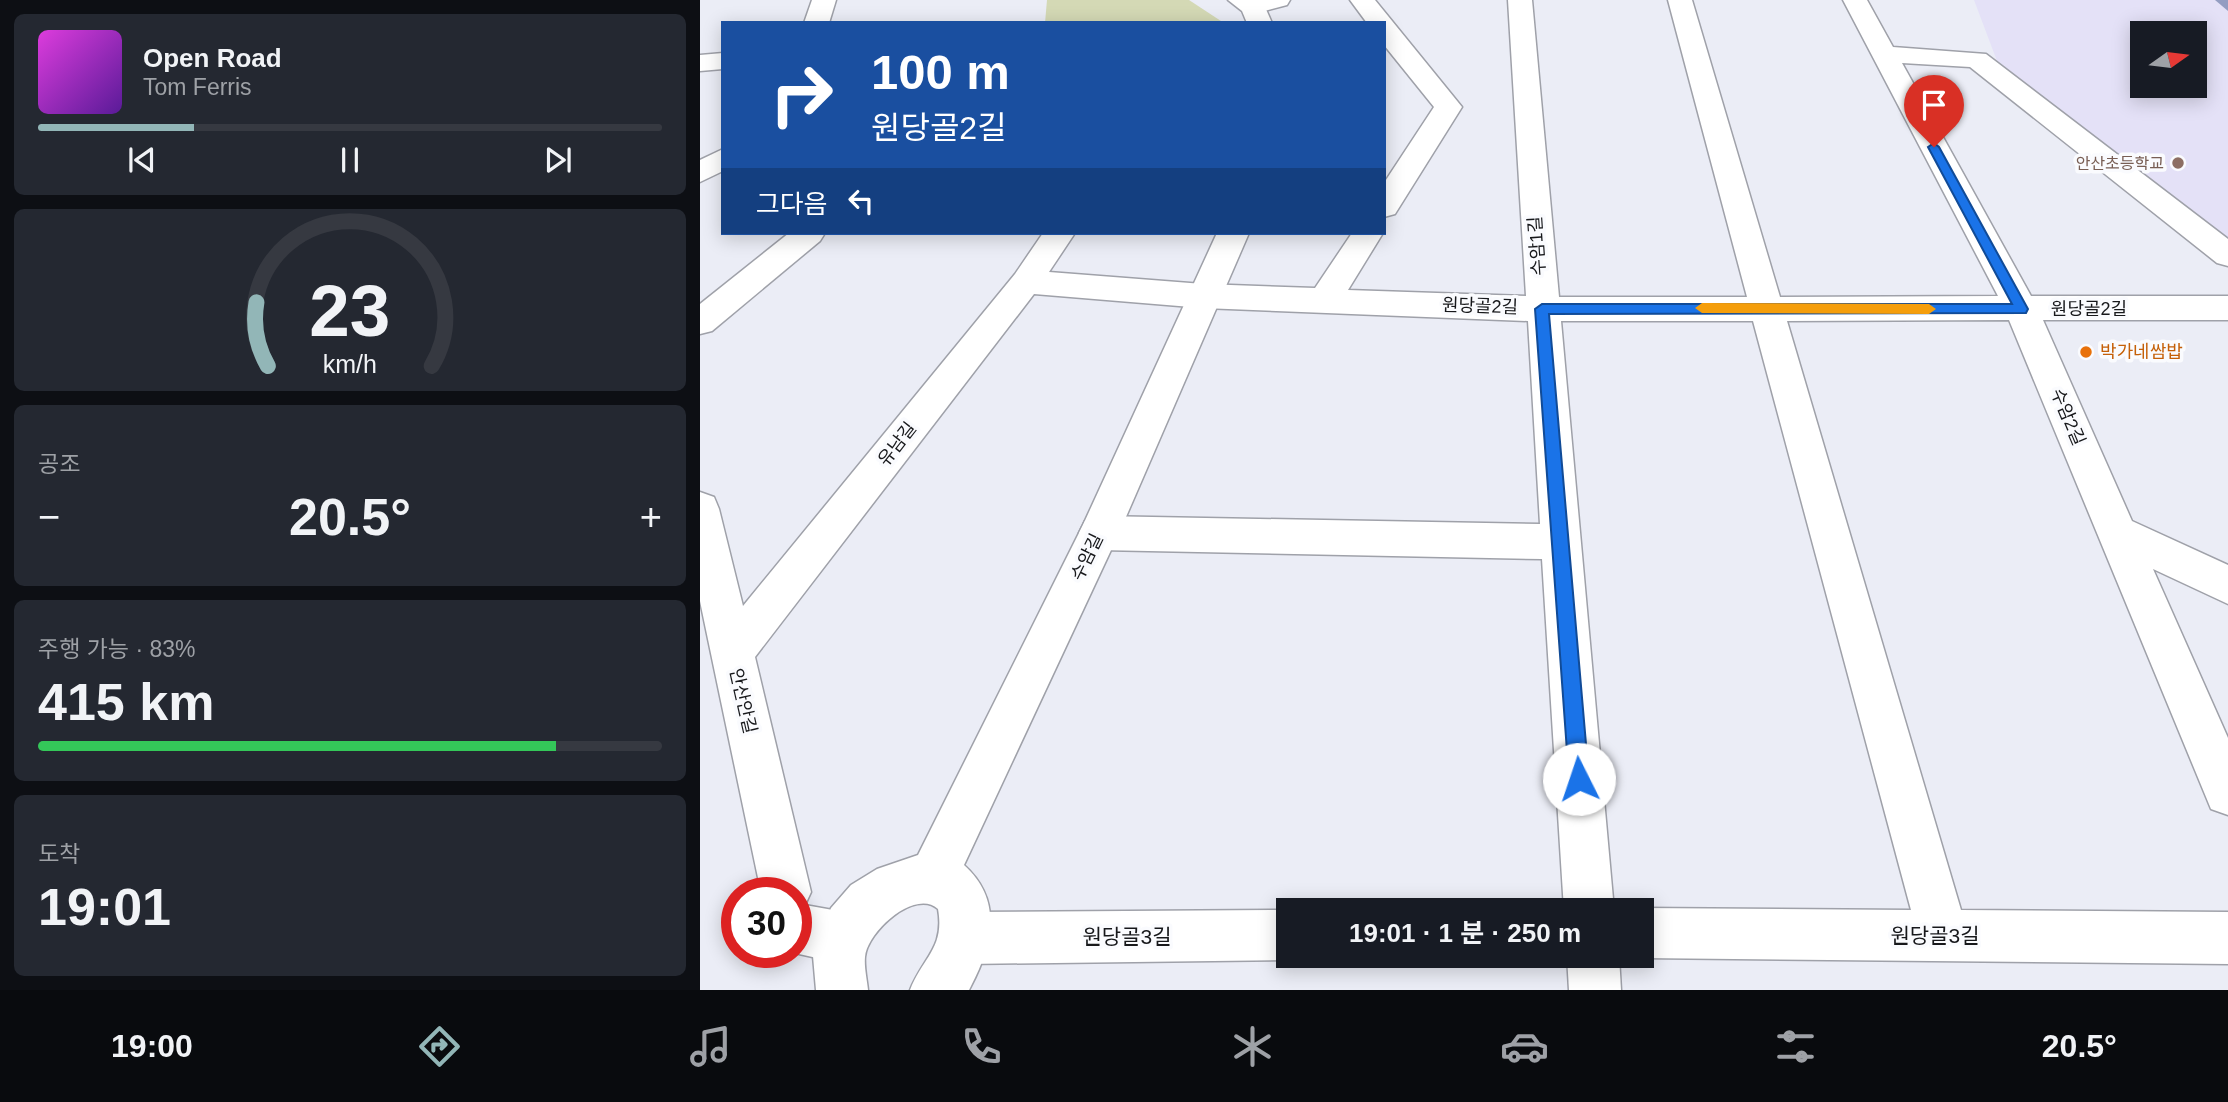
<!DOCTYPE html>
<html lang="ko">
<head>
<meta charset="utf-8">
<style>
  :root { --surface:#171b24; --page:#242831; --text:#f1f3f6; --muted:#9ea1a6; --line:#363941; --accent:#92b6b7 }
  body { margin:0; font-family:Helvetica,"Noto Sans KR",sans-serif; background:var(--page); color:var(--text); height:100vh; display:flex; flex-direction:column; font-size:26px; white-space:nowrap }
  * { box-sizing:border-box; margin:0 }
  p { font-size:23px; color:var(--muted) }
  .icon { flex:none; width:38px; height:38px; fill:none; stroke:currentColor; stroke-width:2; stroke-linecap:round; stroke-linejoin:round }
  .map { position:relative; flex:1; overflow:hidden }
  .sheet { display:flex; flex-direction:column; gap:14px; padding:14px; background:#0d0f14; width:700px }
  .sheet>* { flex:none }
  .guide { position:absolute; left:21px; top:21px; width:665px; height:214px; border-radius:0px; box-shadow:0 4px 18px #0003; background:#1a4fa0; color:#fff; overflow:hidden }
  .needle { width:46px; rotate:76deg }
  .tools { position:absolute; left:1430px; top:21px; display:grid; gap:14px }
  .tools a { display:grid; place-items:center; width:77px; height:77px; border-radius:0px; background:var(--surface); box-shadow:0 4px 18px #0003; font-size:35px }
  .speed { position:absolute; left:21px; top:877px; display:flex; gap:14px; font-size:35px; font-weight:700; text-align:center }
  .speed>* { display:grid; place-content:center; width:91px; height:91px; border-radius:50%; background:var(--surface); box-shadow:0 4px 18px #0003; line-height:1 }
  .speed .limit { border:10px solid #d22; background:#fff; color:#111 }
  .pin { position:absolute; display:grid; place-items:center; width:60px; height:60px; color:#fff; margin:-72px -30px; border-radius:50% 50% 50% 0; rotate:-45deg; box-shadow:0 0 7px #0007 }
  .pin .icon { rotate:45deg }
  .me { position:absolute; width:77px; margin:-38px; rotate:356deg; stroke-linejoin:round; filter:drop-shadow(0 0 5px #0008) }
  .turn { display:flex; align-items:center; gap:24px; height:147px; padding:0 35px; font-size:32px }
  .turn .icon { width:91px; height:91px; stroke-width:2.5 }
  .turn b { display:block; font-size:49px; line-height:60px }
  .then { display:flex; align-items:center; height:66px; padding:0 35px; background:#0003; gap:14px; font-size:26px }
  .big { font-size:52px; font-weight:700; line-height:1.1 }
  .sheet .tile { flex:1; display:flex; flex-direction:column; justify-content:center; gap:10px; min-width:0; padding:0 24px; border-radius:10px; background:var(--page) }
  .sheet .dial { align-items:center; gap:0 }
  .dial svg { height:182px; overflow:visible; fill:none; stroke:var(--line); stroke-width:7; stroke-linecap:round; text-anchor:middle }
  .dial text { fill:var(--text); stroke:none }
  .song { display:flex; align-items:center; gap:21px }
  .cover { width:84px; height:84px; border-radius:10px; background:linear-gradient(135deg,hsl(300 70% 55%),hsl(270 70% 35%)) }
  .played { height:7px; border-radius:4px; background:linear-gradient(90deg,var(--accent) 25%,var(--line) 25%) }
  .keys { display:flex; justify-content:space-around; direction:ltr }
  .heat { display:flex; justify-content:space-between; align-items:center; font-size:38px; direction:ltr }
  .charge { height:10px; border-radius:5px; background:linear-gradient(90deg,#34c759 83%,var(--line) 0) }
  .trip { position:absolute; left:576px; top:898px; width:378px; height:70px; border-radius:0px; background:var(--surface); box-shadow:0 4px 18px #0003; font-weight:700; line-height:70px; text-align:center }
  .tabs { display:flex; height:112px; justify-content:space-around; align-items:center; background:#090b0e; color:var(--muted) }
  .tabs .icon { width:49px; height:49px }
  .tabs .on { color:var(--accent) }
  .tabs b { font-size:32px; color:var(--text) }
  main { display:flex; flex:1; min-height:0 }
  .map>svg:first-child { display:block }
  .education { fill:#e4e1f7; fill-rule:evenodd }
  .green { fill:#d4d9b5 }
  .lines { fill:none; stroke-linecap:round; stroke-linejoin:round }
  .minor-casing { stroke:#9fa1a9; stroke-width:3 }
  .tertiary-casing { stroke:#9fa1a9; stroke-width:3 }
  .minor { fill:#fff; fill-rule:evenodd }
  .tertiary { fill:#fff; fill-rule:evenodd }
  .wall { fill:#939dc2 }
  .route { fill:#1a73e8; stroke:#114b97; stroke-width:2 }
  .slow { fill:#f59e0b }
  .education-dot { fill:#8d6e63; stroke:#fafbfe; stroke-width:2.5 }
  .food-dot { fill:#e8710a; stroke:#fafbfe; stroke-width:2.5 }
  .labels { text-anchor:middle; dominant-baseline:central; stroke-width:7; stroke-linejoin:round; paint-order:stroke }
  .far-education-label { font-size:16px; fill:#785e54; stroke:#fafbfe; text-anchor:end }
  .street-label { font-size:18px; fill:#17181b; stroke:#fafbfe }
  .food-label { font-size:18px; fill:#c56008; stroke:#fafbfe; text-anchor:start }
  .near-street-label { font-size:21px; fill:#17181b; stroke:#fafbfe }
</style>
</head>
<body>
<main>
<section class="sheet">
<div class="tile">
<div class="song"><i class="cover"></i><div><b>Open Road</b><p>Tom Ferris</p></div></div>
<div class="played"></div>
<div class="keys"><svg class="icon" aria-label="previous" viewBox="0 0 24 24"><path d="M18 5L8 12l10 7zM5 5v14"/></svg><svg class="icon" aria-label="pause" viewBox="0 0 24 24"><path d="M8 5v14M16 5v14"/></svg><svg class="icon" aria-label="next" viewBox="0 0 24 24"><path d="M6 5l10 7-10 7zM19 5v14"/></svg></div>
</div>
<div class="tile dial"><svg viewBox="0 0 100 80">
<path d="M14 69A42 42 0 1 1 86 69"/>
<path d="M14 69A42 42 0 0 1 9 41" stroke="#92b6b7"/>
<text x="50" y="56" font-size="32" font-weight="700">23</text>
<text x="50" y="72" font-size="11">km/h</text>
</svg></div>
<div class="tile"><p>공조</p>
<div class="heat"><a>−</a><b class="big">20.5°</b><a>+</a></div>
</div>
<div class="tile"><p>주행 가능 · 83%</p><b class="big">415 km</b><div class="charge"></div></div>
<div class="tile"><p>도착</p><b class="big">19:01</b></div>
</section>
<div class="map">
<svg width="1528" height="990" viewBox="0 0 1528 990">
  <rect width="100%" height="100%" fill="#ebedf6"/>
  <path class="education" d="M 1274,0 L 1528,0 L 1528,241 L 1297,61 ZM 1442,33 L 1494,33 L 1494,86 L 1442,86 Z"/>
  <path class="green" d="M 347,0 L 489,0 L 524,23 L 345,23 Z"/>
  <g class="lines">
    <defs>
      <g id="minor">
        <path d="M 112,0 L 136,0 L 129,23 L 104,23 Z"/>
        <path d="M 551,0 L 590,0 L 587,5 L 553,14 L 544,12 L 541,7 L 544,2 Z"/>
        <path d="M 650,0 L 675,0 L 762,107 L 695,214 L 684,217 L 684,183 L 734,107 L 684,45 L 684,23 L 667,23 Z"/>
        <path d="M 808,0 L 832,0 L 859,297 L 1047,297 L 968,0 L 992,0 L 1080,297 L 1298,296 L 1143,0 L 1167,0 L 1193,47 L 1286,54 L 1528,239 L 1528,266 L 1517,263 L 1270,67 L 1202,63 L 1331,296 L 1528,296 L 1528,320 L 1343,320 L 1432,521 L 1528,565 L 1528,604 L 1453,569 L 1528,738 L 1528,815 L 1511,809 L 1309,320 L 1087,321 L 1261,910 L 1528,912 L 1528,964 L 942,958 L 935,956 L 942,956 L 942,910 L 936,910 L 942,908 L 1211,910 L 1053,321 L 861,321 L 914,910 L 864,910 L 842,559 L 399,550 L 385,545 L 379,533 L 385,521 L 399,516 L 840,524 L 828,321 L 503,308 L 334,294 L 55,657 L 111,892 L 105,905 L 144,912 L 162,920 L 170,938 L 162,956 L 144,964 L 90,952 L 96,952 L 96,892 L 61,892 L 0,601 L 0,492 L 14,497 L 19,509 L 43,606 L 315,274 L 343,233 L 375,233 L 349,272 L 503,284 L 615,288 L 652,233 L 683,233 L 648,290 L 826,296 Z"/>
        <path d="M 23,53 L 23,69 L 0,71 L 0,55 Z"/>
        <path d="M 23,149 L 23,171 L 0,182 L 0,160 Z"/>
        <path d="M 89,233 L 125,233 L 120,241 L 12,331 L 0,334 L 0,304 Z"/>
        <path d="M 588,910 L 588,956 L 600,956 L 588,960 L 266,964 L 248,956 L 240,938 L 248,920 L 266,912 Z"/>
        <path d="M 867,956 L 919,956 L 921,990 L 869,990 Z"/>
      </g>
      <g id="tertiary">
        <path d="M 528,0 L 558,0 L 565,7 L 572,23 L 547,23 L 542,11 Z"/>
        <path d="M 517,233 L 549,233 L 419,533 L 264,865 C 303,900 293,944 271,986 L 269,990 L 210,990 C 223,957 245,948 238,909 C 215,888 167,932 165,957 C 164,967 167,980 168,990 L 116,990 L 113,956 L 131,908 L 151,885 L 177,869 L 218,855 L 383,525 Z"/>
      </g>
    </defs>
    <use href="#minor" class="minor-casing"/>
    <use href="#tertiary" class="tertiary-casing"/>
    <use href="#minor" class="minor"/>
    <use href="#tertiary" class="tertiary"/>
  </g>
  <path class="wall" d="M 1515,0 L 1528,0 L 1528,11 Z"/>
  <path class="route" d="M 1234,143 L 1239,147 L 1328,309 L 1326,313 L 849,314 L 889,779 L 886,785 L 879,788 L 872,785 L 869,779 L 835,309 L 842,304 L 1312,304 L 1228,147 Z"/>
  <path class="slow" d="M 1002,303 L 1229,304 L 1236,309 L 1229,314 L 1002,313 L 995,308 Z"/>
  <circle class="education-dot" cx="1478" cy="163" r="7"/>
  <circle class="food-dot" cx="1386" cy="352" r="7"/>
  <g class="labels">
    <g class="far-education-label">
      <text x="1464" y="163">안산초등학교</text>
    </g>
    <g class="street-label">
      <text transform="translate(837 246) rotate(-94)">수암1길</text>
      <text transform="translate(780 306) rotate(2)">원당골2길</text>
      <text x="1389" y="309">원당골2길</text>
      <text transform="translate(1368 417) rotate(67)">수암2길</text>
      <text transform="translate(197 444) rotate(-52)">유남길</text>
      <text transform="translate(387 557) rotate(-64)">수암길</text>
      <text transform="translate(43 701) rotate(77)">안산안길</text>
    </g>
    <g class="food-label">
      <text x="1400" y="352">박가네쌈밥</text>
    </g>
    <g class="near-street-label">
      <text x="1235" y="935">원당골3길</text>
      <text x="427" y="936">원당골3길</text>
    </g>
  </g>
</svg>
<div class="tools">
<a><svg class="needle" viewBox="-14 -14 28 28"><path d="M0-13l5 13h-10z" fill="#e53935"/><path d="M0 13l5-13h-10z" fill="#9ea1a6"/></svg></a>
</div>
<div class="speed"><div class="limit">30</div></div>
<div class="pin" style="left:1234px;top:147px;background:#d93025"><svg class="icon" aria-label="arrive" viewBox="0 0 24 24"><path d="M6 21V4h12l-3 4 3 4H6"/></svg></div>
<svg class="me" style="left:879px;top:779px" viewBox="-20 -20 40 40"><circle r="19" fill="#fff"/><path d="M0-13L10 11 0 6-10 11z" fill="#1a73e8"/></svg>
<div class="trip">19:01 · 1 분 · 250 m</div>
<div class="guide">
<div class="turn"><svg class="icon" aria-label="right" viewBox="0 0 24 24"><path d="M7 20v-9h11M14 6l5 5-5 5"/></svg><div><b>100 m</b>원당골2길</div></div>
<div class="then">그다음<svg class="icon" aria-label="left" viewBox="0 0 24 24"><path d="M17 20v-9H6M10 6l-5 5 5 5"/></svg></div>
</div>
</div>
</main>
<nav class="tabs">
<b>19:00</b>
<svg class="icon on" aria-label="directions" viewBox="0 0 24 24"><path d="M12 3l9 9-9 9-9-9zM9 14v-3h6M13 9l2 2-2 2"/></svg>
<svg class="icon" aria-label="music" viewBox="0 0 24 24"><path d="M9 18V5l10-2v13"/><circle cx="6" cy="18" r="3"/><circle cx="16" cy="16" r="3"/></svg>
<svg class="icon" aria-label="phone" viewBox="0 0 24 24"><path d="M5 4h4l2 5-3 2q2 4 5 5l2-3 5 2v4C11 20 4 13 5 4z"/></svg>
<svg class="icon" aria-label="climate" viewBox="0 0 24 24"><path d="M12 3v18M4 7l16 10M4 17L20 7"/></svg>
<svg class="icon" aria-label="car" viewBox="0 0 24 24"><path d="M5 17H2v-5l4-1 3-4h7l3 4 3 1v5h-3M9 17h6M6 11h13"/><circle cx="7" cy="17" r="2"/><circle cx="17" cy="17" r="2"/></svg>
<svg class="icon" aria-label="filters" viewBox="0 0 24 24"><path d="M4 7h16M4 17h16"/><circle cx="9" cy="7" r="2"/><circle cx="15" cy="17" r="2"/></svg>
<b>20.5°</b>
</nav>
</body>
</html>
